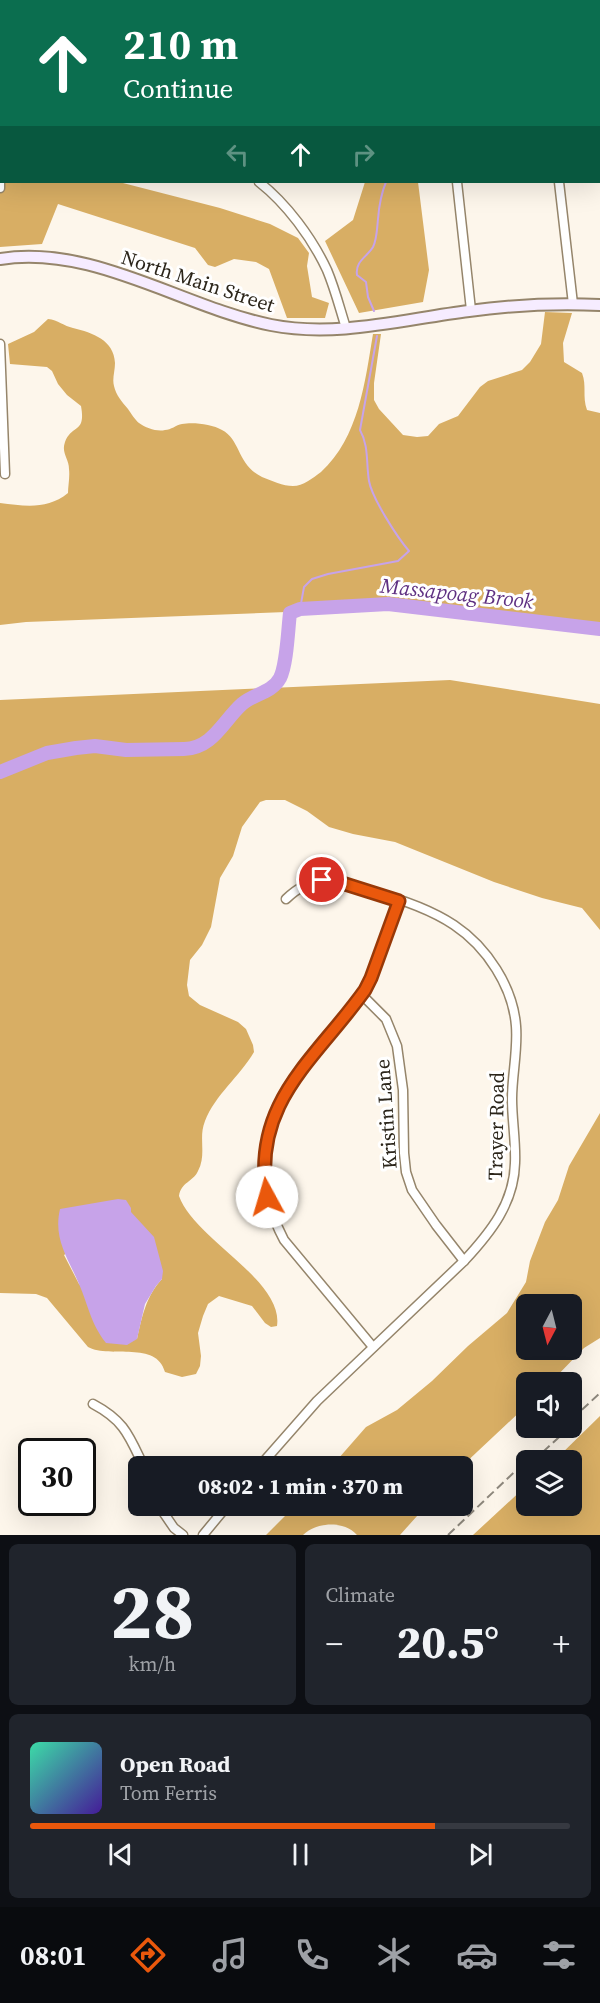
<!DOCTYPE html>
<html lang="en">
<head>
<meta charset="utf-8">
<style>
  :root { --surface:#171b24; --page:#20242c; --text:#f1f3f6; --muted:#9ea1a6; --line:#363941; --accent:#ea580c }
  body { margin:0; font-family:"Source Serif 4",serif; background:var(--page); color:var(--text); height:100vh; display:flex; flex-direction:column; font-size:22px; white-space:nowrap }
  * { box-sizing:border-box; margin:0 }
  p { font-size:20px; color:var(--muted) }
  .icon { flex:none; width:33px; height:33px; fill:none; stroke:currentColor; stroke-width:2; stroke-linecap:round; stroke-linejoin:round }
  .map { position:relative; height:1535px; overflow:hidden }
  .drawer { display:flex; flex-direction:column; gap:9px; padding:9px; background:#0d0f14; flex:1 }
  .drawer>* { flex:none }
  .top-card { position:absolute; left:0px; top:0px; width:600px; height:183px; box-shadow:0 6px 24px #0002; background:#0b6e4f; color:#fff; overflow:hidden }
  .needle { width:39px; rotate:187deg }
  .tools { position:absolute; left:516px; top:1294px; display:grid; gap:12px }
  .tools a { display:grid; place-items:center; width:66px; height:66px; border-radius:9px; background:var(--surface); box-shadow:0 6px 24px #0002; font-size:30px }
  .speed { position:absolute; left:18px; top:1438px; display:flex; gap:12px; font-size:30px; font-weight:700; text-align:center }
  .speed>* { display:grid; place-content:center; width:78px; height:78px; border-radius:50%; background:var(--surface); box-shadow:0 6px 24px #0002; line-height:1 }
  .speed .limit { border:3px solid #111; border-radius:9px; background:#fff; color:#111 }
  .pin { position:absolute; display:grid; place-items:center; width:51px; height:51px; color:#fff; margin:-26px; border:3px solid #fff; border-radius:50%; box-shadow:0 2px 6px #0007 }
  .me { position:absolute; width:66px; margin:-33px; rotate:354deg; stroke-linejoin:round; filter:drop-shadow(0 0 4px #0008) }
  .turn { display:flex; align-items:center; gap:21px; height:126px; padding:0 24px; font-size:27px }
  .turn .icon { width:78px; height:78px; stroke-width:2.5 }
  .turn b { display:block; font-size:42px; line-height:51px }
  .lanes { display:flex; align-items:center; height:57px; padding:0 24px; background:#0003; justify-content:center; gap:30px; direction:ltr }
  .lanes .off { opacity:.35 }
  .big { font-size:45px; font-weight:800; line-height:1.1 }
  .drawer .card { flex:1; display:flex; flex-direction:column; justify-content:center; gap:9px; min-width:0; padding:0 21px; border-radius:9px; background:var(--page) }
  .drawer .dial { align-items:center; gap:0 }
  .dial b { font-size:78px; line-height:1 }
  .song { display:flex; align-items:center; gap:18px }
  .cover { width:72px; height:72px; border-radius:9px; background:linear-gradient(135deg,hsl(160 70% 55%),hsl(260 70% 35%)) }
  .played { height:6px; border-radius:3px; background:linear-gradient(90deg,var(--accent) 75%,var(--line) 75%) }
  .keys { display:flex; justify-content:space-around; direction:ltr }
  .heat { display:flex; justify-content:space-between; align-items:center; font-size:33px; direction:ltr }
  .drawer .tiles { flex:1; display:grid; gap:9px; grid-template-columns:1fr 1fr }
  .card:last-child { grid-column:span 2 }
  .trip { position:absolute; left:128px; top:1456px; width:345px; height:60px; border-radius:9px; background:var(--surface); box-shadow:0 6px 24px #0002; font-weight:800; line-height:60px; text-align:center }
  .dock { display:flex; height:96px; justify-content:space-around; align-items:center; background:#090b0e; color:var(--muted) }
  .dock .icon { width:42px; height:42px }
  .dock .current { color:var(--accent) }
  .dock b { font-size:27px; color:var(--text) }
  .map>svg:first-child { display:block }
  .forest { fill:#d8ae64; fill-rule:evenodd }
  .water { fill:#c7a3e9 }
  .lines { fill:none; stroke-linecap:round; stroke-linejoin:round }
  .stream { stroke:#c7a3e9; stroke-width:2 }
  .river { stroke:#c7a3e9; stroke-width:14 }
  .minor-casing { stroke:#95856b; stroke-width:11 }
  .secondary-casing { stroke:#95856b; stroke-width:14 }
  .minor { stroke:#fff; stroke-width:8 }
  .secondary { stroke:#f6ecff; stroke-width:10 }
  .rail { stroke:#8e887d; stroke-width:2; stroke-dasharray:9 4.5; stroke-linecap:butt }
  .route-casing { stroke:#983908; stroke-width:15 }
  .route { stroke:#ea580c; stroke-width:10 }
  .labels { text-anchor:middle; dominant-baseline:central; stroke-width:6; stroke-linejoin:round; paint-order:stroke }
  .street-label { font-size:20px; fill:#2b251a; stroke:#fff }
  .water-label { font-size:21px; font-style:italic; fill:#5f3182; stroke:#fff }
</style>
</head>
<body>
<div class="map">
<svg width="600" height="1535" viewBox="0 0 600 1535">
  <rect width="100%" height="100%" fill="#fdf6eb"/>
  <g class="forest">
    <path d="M 109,0 L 394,0 L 395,1 L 109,1 Z"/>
    <path d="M 584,0 L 600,0 L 599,76 L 598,2 Z"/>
    <path d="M 0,64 L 2,182 L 119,182 L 220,208 L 270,224 L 298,238 L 309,253 L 307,266 L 312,297 L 329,303 L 325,318 L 287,318 L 269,269 L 256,262 L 234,259 L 215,267 L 208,265 L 195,248 L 58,204 L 42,244 L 0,247 Z"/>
    <path d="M 365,182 L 418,182 L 429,270 L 423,302 L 359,313 L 325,241 L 353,220 Z"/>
    <path d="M 545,312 L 572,313 L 563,343 L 564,362 L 582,373 C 587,386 582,396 587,410 L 600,413 L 600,633 L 389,608 L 26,622 L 0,625 L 0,503 C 25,506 47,510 68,493 C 68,486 70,477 69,469 C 69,459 61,453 65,442 C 72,424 86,434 81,406 L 67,395 L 58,384 L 52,371 L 47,367 L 10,364 L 8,344 L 34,332 L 48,319 C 58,320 64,326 73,328 C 93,333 114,340 115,363 C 115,371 112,379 114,386 C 116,395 122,402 128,409 C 131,413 135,420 139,423 C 146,428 157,432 165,430 C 171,430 176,425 182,424 C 193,422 212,424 222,430 C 241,440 237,465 262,477 C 272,481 283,486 293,486 C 303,486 313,478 321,472 C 359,437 365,382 373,334 L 381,334 L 374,383 L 374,400 L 379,409 L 403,435 L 417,437 L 428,436 L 439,424 L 458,416 L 480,387 L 488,381 L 522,370 L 530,362 L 541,344 Z"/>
    <path d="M 450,680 L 600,704 L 600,930 L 582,908 L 542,898 L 494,882 L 395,842 L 353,834 L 329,827 L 307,811 L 285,800 L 266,800 L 260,802 L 242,827 L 233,856 L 220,878 L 211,927 L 202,945 L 190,960 L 187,985 L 189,996 L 200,1005 L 238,1022 L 246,1029 L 253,1045 L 254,1052 C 240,1076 215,1095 205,1121 C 198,1138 207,1154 198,1171 C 193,1182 181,1182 179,1196 C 194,1239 284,1280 277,1326 L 271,1327 L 265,1323 L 252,1306 L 219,1296 L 208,1304 L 203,1316 L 198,1333 L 201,1356 L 200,1366 L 196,1374 L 182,1377 L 165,1372 C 156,1340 111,1359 88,1347 L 47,1298 L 36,1294 L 0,1293 L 0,700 ZM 131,1208 L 130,1212 L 162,1279 C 146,1296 142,1317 137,1339 L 79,1284 L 64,1255 Z"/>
    <path d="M 600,1113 L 600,1338 L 584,1348 L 550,1383 L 526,1383 L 526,1406 L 461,1467 L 331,1467 L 366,1427 L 397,1410 L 432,1381 L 468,1346 L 507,1313 L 526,1282 L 530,1261 L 545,1222 L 558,1200 L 569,1166 ZM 526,1305 L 572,1305 L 572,1350 L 526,1350 Z"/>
    <path d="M 600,1416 L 600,1535 L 473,1535 L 526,1486 L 526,1506 L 572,1506 L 572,1461 L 554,1461 Z"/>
    <path d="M 295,1506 L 426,1506 L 400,1535 L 357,1535 C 344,1520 316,1522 303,1535 L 266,1535 Z"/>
  </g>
  <path class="water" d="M 118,1199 L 126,1200 L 131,1208 L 131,1212 L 154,1237 L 163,1271 L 162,1279 L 156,1286 L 145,1304 L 137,1339 L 127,1345 L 106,1343 C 90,1322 89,1307 79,1284 C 68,1258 53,1239 60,1209 Z"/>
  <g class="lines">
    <g class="stream">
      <path d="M 287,0 L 288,2"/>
      <path d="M 374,311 L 368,297 L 366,282 L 357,275 C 355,261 367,257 373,247 C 377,239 377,228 378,219 C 379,206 381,194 386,182"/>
      <path d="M 300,609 L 304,587 L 312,579 L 328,574 L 398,561 L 409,551 C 397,537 372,498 369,481 C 366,463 369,446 360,430 L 377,336"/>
    </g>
    <path class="river" d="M 0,772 L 47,753 L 76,748 L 95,746 L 126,750 L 184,749 C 213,748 223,721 242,704 C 253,694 272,693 280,678 C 287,664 288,629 290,613 L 300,609 L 388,604 L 600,629"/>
    <defs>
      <g id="minor">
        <path d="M 438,0 L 439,2"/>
        <path d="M 538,0 L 538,2"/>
        <path d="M 0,50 L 2,50"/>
        <path d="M 0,177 L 0,188"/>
        <path d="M 259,182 C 287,204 312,238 327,270 C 335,289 340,309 346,328"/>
        <path d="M 457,182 L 471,310"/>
        <path d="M 559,182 L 573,304"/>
        <path d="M 0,344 L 5,474"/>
        <path d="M 362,995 L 386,1019 L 397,1046 L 403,1090 L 404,1153 L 406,1172 L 412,1190 L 436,1225 L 464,1261"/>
        <path d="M 373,1347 L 284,1240 C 226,1130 306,1071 365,990 L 371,978 L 399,901"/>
        <path d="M 93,1404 C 125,1421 129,1436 144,1467"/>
        <path d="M 259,1467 L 317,1401 L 464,1261 C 491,1232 514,1203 515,1163 C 516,1142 512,1120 512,1099 C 512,1075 518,1050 516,1026 C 513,987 487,947 454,925 C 430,909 397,898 370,891 C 337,881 313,872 286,899"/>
        <path d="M 159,1506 L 174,1528 L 183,1535"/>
        <path d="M 203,1535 L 227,1506"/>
      </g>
      <path id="secondary" d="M 0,259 C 93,244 182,307 271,325 C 337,338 404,319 469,311 C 513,305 556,303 600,305"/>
    </defs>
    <use href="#minor" class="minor-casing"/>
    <use href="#secondary" class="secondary-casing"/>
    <use href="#minor" class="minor"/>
    <use href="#secondary" class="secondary"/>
    <g class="rail">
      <path d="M 572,1419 L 600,1393"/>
      <path d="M 533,1461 L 569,1428"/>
      <path d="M 448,1535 L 526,1461"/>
    </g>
  </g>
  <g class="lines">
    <defs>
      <path id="route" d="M 267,1197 C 251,1102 316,1059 365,990 L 371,978 L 399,901 L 342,883 L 322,880"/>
    </defs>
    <use href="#route" class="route-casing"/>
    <use href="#route" class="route"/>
  </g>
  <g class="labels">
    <g class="street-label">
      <text transform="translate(198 281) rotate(18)">North Main Street</text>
      <text transform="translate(386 1114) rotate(-94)">Kristin Lane</text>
      <text transform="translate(496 1126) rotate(-89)">Trayer Road</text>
    </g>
    <g class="water-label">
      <text transform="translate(457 593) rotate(6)">Massapoag Brook</text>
    </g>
  </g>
</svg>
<div class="tools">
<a><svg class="needle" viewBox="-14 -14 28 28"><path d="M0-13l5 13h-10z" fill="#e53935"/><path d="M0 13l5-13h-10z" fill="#9ea1a6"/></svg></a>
<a><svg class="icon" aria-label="sound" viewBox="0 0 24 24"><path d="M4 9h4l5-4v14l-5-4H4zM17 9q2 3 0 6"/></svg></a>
<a><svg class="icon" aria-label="layers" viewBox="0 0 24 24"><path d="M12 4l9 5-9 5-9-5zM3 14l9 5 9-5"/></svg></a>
</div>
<div class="speed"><div class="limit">30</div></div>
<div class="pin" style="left:322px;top:880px;background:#d93025"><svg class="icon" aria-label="arrive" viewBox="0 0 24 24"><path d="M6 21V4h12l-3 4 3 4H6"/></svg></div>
<svg class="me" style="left:267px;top:1197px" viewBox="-20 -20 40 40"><circle r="19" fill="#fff"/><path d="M0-13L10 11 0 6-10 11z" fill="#ea580c"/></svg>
<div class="trip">08:02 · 1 min · 370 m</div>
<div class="top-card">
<div class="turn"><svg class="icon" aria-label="ahead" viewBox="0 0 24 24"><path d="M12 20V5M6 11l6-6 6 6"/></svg><div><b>210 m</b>Continue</div></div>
<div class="lanes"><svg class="icon off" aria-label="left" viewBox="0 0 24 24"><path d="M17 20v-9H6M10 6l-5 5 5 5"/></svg><svg class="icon" aria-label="ahead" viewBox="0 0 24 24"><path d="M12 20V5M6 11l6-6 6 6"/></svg><svg class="icon off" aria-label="right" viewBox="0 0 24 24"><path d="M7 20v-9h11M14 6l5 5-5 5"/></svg></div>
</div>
</div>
<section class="drawer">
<div class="tiles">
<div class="card dial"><b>28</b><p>km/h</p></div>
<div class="card"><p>Climate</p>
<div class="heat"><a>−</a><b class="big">20.5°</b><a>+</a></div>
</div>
<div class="card">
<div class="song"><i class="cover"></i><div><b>Open Road</b><p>Tom Ferris</p></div></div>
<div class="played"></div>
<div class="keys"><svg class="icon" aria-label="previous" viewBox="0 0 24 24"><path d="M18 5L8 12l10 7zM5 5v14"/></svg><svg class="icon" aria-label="pause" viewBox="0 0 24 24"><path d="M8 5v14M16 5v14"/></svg><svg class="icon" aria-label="next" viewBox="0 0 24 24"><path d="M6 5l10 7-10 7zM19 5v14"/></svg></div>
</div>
</div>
</section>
<nav class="dock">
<b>08:01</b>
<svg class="icon current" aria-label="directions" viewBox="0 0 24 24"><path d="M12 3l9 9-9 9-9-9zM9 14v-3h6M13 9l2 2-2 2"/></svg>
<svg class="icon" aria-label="music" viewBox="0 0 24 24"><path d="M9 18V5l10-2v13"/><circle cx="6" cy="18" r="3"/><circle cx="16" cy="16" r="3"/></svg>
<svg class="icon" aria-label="phone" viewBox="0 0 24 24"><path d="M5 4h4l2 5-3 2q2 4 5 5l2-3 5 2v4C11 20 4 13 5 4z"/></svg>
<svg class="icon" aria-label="climate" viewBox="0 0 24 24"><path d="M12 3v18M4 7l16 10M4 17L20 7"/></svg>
<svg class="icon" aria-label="car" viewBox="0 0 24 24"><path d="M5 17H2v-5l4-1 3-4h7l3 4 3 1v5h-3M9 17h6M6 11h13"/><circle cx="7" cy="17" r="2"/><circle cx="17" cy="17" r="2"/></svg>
<svg class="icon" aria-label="filters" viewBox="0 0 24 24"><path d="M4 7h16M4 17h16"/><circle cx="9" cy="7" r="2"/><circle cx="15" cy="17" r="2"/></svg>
</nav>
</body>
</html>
